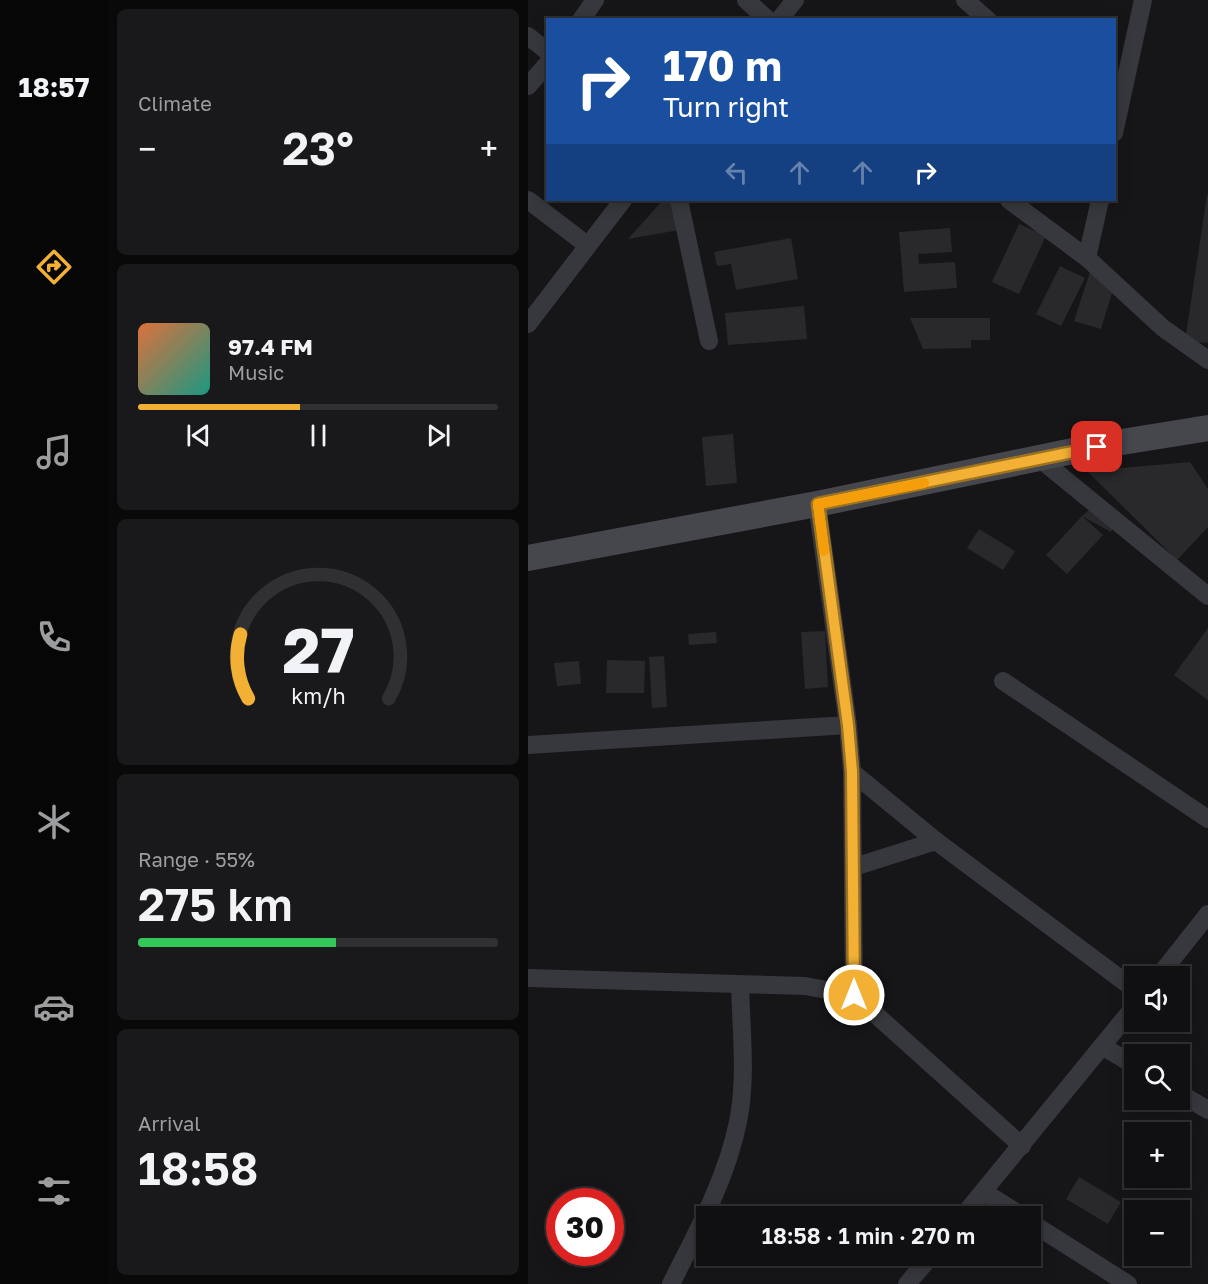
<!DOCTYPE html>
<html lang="en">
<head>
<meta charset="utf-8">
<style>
  :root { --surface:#101012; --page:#19191b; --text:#f1f3f6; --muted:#9c9d9f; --line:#303032; --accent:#f2b134 }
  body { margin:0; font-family:"Golos Text",sans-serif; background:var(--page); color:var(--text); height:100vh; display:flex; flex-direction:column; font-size:22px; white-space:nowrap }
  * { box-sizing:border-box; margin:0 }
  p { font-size:20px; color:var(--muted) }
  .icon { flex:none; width:33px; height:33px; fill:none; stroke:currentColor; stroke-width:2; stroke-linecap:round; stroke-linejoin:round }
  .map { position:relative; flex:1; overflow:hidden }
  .sheet { display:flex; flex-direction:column; gap:9px; padding:9px; background:#09090a; width:420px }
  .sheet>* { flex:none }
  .banner { position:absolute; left:18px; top:18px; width:570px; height:183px; border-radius:0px; box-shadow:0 3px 15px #0003,0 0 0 2px var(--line); background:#1a4fa0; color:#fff; overflow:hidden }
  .fabs { position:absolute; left:596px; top:966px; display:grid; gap:12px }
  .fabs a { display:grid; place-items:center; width:66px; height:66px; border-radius:0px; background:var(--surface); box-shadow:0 3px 15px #0003,0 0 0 2px var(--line); font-size:30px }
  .speed { position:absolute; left:18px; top:1188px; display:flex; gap:12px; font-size:30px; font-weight:700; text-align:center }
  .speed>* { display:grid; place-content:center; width:78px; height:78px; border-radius:50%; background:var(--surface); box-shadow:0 3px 15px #0003,0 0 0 2px var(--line); line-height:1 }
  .speed .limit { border:9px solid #d22; background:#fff; color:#111 }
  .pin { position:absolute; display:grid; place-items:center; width:51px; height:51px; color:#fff; margin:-26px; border-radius:12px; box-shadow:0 3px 9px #0006 }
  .me { position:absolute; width:66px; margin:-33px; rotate:0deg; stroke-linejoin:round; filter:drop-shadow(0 0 4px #0008) }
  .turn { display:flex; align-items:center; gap:21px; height:126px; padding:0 18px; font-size:27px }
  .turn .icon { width:78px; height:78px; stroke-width:2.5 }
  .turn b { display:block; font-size:42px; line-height:51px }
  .lanes { display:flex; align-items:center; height:57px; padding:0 18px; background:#0003; justify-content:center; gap:30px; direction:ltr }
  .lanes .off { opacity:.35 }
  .big { font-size:45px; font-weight:600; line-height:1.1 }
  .sheet .card { flex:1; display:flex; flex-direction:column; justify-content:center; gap:9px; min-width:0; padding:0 21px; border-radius:9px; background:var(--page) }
  .sheet .dial { align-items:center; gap:0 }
  .dial svg { height:156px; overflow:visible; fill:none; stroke:var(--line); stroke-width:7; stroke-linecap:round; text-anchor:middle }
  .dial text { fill:var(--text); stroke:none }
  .song { display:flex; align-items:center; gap:18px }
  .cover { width:72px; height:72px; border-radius:9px; background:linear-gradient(135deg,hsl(20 70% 55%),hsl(170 70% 35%)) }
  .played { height:6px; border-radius:3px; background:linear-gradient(90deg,var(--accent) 45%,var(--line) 45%) }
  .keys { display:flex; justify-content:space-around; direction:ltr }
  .heat { display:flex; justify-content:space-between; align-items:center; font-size:33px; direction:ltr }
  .charge { height:9px; border-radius:4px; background:linear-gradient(90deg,#34c759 55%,var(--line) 0) }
  .trip { position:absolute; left:168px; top:1206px; width:345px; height:60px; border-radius:0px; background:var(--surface); box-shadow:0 3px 15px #0003,0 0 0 2px var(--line); font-weight:600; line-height:60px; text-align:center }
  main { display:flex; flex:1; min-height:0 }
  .tab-bar { display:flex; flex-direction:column; width:108px; justify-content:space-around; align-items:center; background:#060607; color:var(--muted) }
  .tab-bar .icon { width:42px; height:42px }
  .tab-bar .current { color:var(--accent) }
  .tab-bar b { font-size:27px; color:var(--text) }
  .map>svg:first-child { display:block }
  .building { fill:#29292c }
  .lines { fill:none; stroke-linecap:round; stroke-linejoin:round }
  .minor { stroke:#37383d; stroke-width:18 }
  .secondary { stroke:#45474d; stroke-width:26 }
  .route-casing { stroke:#9d7322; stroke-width:15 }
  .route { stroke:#f2b134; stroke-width:10 }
  .slow { stroke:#f59e0b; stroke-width:10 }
</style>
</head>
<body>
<main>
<nav class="tab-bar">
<b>18:57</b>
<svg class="icon current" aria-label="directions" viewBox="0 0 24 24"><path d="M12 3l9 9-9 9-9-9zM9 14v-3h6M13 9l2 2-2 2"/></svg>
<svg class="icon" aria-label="music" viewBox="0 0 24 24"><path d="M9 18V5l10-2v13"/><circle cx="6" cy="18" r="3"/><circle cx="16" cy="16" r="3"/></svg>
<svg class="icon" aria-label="phone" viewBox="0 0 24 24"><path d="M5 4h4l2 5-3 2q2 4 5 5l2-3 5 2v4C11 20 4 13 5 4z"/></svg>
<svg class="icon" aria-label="climate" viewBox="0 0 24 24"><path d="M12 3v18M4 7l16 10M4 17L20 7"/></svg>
<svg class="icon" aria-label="car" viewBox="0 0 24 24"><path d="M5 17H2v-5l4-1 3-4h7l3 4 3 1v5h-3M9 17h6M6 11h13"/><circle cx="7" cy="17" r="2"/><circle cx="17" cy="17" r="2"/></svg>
<svg class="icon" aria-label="filters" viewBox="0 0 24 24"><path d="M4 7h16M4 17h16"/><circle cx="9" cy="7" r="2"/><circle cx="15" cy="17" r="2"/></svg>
</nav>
<section class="sheet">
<div class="card"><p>Climate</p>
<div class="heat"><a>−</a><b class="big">23°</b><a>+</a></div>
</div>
<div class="card">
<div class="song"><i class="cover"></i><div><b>97.4 FM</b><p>Music</p></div></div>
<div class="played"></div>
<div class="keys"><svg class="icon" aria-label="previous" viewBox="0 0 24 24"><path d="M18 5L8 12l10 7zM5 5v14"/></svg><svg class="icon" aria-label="pause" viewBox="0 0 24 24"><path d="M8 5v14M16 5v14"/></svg><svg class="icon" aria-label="next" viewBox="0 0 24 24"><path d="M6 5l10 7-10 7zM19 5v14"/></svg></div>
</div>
<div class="card dial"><svg viewBox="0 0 100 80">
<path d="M14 69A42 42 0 1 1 86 69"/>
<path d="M14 69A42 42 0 0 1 10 36" stroke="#f2b134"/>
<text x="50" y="56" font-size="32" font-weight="700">27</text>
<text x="50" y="72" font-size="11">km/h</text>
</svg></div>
<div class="card"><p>Range · 55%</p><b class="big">275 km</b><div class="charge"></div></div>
<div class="card"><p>Arrival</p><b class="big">18:58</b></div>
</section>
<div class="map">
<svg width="680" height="1284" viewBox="0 0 680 1284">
  <rect width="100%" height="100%" fill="#161618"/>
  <g class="building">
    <path d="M 679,195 L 680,195 L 680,343 L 657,341 Z"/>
    <path d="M 135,200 L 151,200 L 157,229 L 100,239 Z"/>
    <path d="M 491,224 L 518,236 L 491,294 L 464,282 Z"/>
    <path d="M 422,228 L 424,252 L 390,254 L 391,264 L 427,262 L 429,288 L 376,292 L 371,232 Z"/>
    <path d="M 263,238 L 270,279 L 208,290 L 203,264 L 189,266 L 186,252 Z"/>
    <path d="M 532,266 L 557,278 L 533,326 L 508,314 Z"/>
    <path d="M 563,269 L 585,290 L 573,329 L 546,321 Z"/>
    <path d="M 276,306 L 279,339 L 200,345 L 197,313 Z"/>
    <path d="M 382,318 L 462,318 L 462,340 L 443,340 L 443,348 L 395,349 Z"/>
    <path d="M 205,434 L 209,483 L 178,486 L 174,437 Z"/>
    <path d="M 662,462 L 680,489 L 680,527 L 649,560 L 559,471 Z"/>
    <path d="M 574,499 L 593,515 L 583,532 L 554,516 Z"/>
    <path d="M 554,516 L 575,535 L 539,574 L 518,555 Z"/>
    <path d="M 451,529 L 487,551 L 475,570 L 439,548 Z"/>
    <path d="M 680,628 L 680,700 L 646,675 Z"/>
    <path d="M 297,631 L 300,687 L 277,689 L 273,632 Z"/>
    <path d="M 188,632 L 189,643 L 161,645 L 160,634 Z"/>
    <path d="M 136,656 L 139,707 L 124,708 L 121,657 Z"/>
    <path d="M 79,660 L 117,661 L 116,693 L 78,693 Z"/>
    <path d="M 51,661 L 53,684 L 29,686 L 26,663 Z"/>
    <path d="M 551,1177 L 593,1202 L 580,1224 L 538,1199 Z"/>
  </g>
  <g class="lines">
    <g class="minor">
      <path d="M 218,0 L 240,20"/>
      <path d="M 437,0 L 460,20"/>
      <path d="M 53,20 L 67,0"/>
      <path d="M 251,20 L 267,0"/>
      <path d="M 0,36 L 20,52"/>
      <path d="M 0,86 L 20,63"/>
      <path d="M 586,133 L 615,0"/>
      <path d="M 0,200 L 59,245"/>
      <path d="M 151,200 L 181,341"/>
      <path d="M 481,200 L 559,258 L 635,328 L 680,360"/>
      <path d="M 559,258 L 572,200"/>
      <path d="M 0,324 L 95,200"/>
      <path d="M 512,459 L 680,596"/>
      <path d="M 289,504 L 320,725 L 324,772 L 326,995"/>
      <path d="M 475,681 L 680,819"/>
      <path d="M 0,745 L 320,725"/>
      <path d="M 324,772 L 408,841 L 606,989"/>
      <path d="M 326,867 L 408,841"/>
      <path d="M 631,976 L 680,914"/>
      <path d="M 0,978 L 277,986 L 326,995 L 494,1146"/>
      <path d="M 574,1046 L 606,1065"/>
      <path d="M 651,1093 L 680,1110"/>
      <path d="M 456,1192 L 494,1216"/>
      <path d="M 435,1216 L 606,1007"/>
      <path d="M 502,1222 L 600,1284"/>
      <path d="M 143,1284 C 169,1232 198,1180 210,1122 C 219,1078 213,1029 212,984"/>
      <path d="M 379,1284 L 403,1256"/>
    </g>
    <path class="secondary" d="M 0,558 L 289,504 L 569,446 L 680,428"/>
  </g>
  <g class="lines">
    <defs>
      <path id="route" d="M 326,995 L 324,772 L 320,725 L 290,504 L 569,447"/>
    </defs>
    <use href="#route" class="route-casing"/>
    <use href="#route" class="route"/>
    <path class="slow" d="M 296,551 L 290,504 L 396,483"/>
  </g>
</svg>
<div class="fabs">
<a><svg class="icon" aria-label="sound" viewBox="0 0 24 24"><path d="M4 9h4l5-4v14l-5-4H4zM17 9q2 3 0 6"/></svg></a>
<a><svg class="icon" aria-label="search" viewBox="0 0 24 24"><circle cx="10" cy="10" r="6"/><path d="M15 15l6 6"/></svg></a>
<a>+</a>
<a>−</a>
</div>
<div class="speed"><div class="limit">30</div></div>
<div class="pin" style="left:569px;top:447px;background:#d93025"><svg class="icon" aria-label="arrive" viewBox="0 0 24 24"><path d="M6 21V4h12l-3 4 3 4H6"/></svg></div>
<svg class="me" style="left:326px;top:995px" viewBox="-20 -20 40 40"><circle r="17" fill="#f2b134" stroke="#fff" stroke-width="3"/><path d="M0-11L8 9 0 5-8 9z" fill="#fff"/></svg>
<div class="trip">18:58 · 1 min · 270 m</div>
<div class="banner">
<div class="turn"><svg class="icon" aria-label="right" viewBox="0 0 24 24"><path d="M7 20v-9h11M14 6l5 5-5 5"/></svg><div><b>170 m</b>Turn right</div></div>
<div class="lanes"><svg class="icon off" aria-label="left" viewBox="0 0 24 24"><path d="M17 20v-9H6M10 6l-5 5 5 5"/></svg><svg class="icon off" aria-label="ahead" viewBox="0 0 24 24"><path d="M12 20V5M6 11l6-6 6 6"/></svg><svg class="icon off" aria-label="ahead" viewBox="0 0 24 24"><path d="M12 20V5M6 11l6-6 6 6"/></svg><svg class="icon" aria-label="right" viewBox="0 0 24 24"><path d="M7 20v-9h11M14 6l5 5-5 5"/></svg></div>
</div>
</div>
</main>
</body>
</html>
